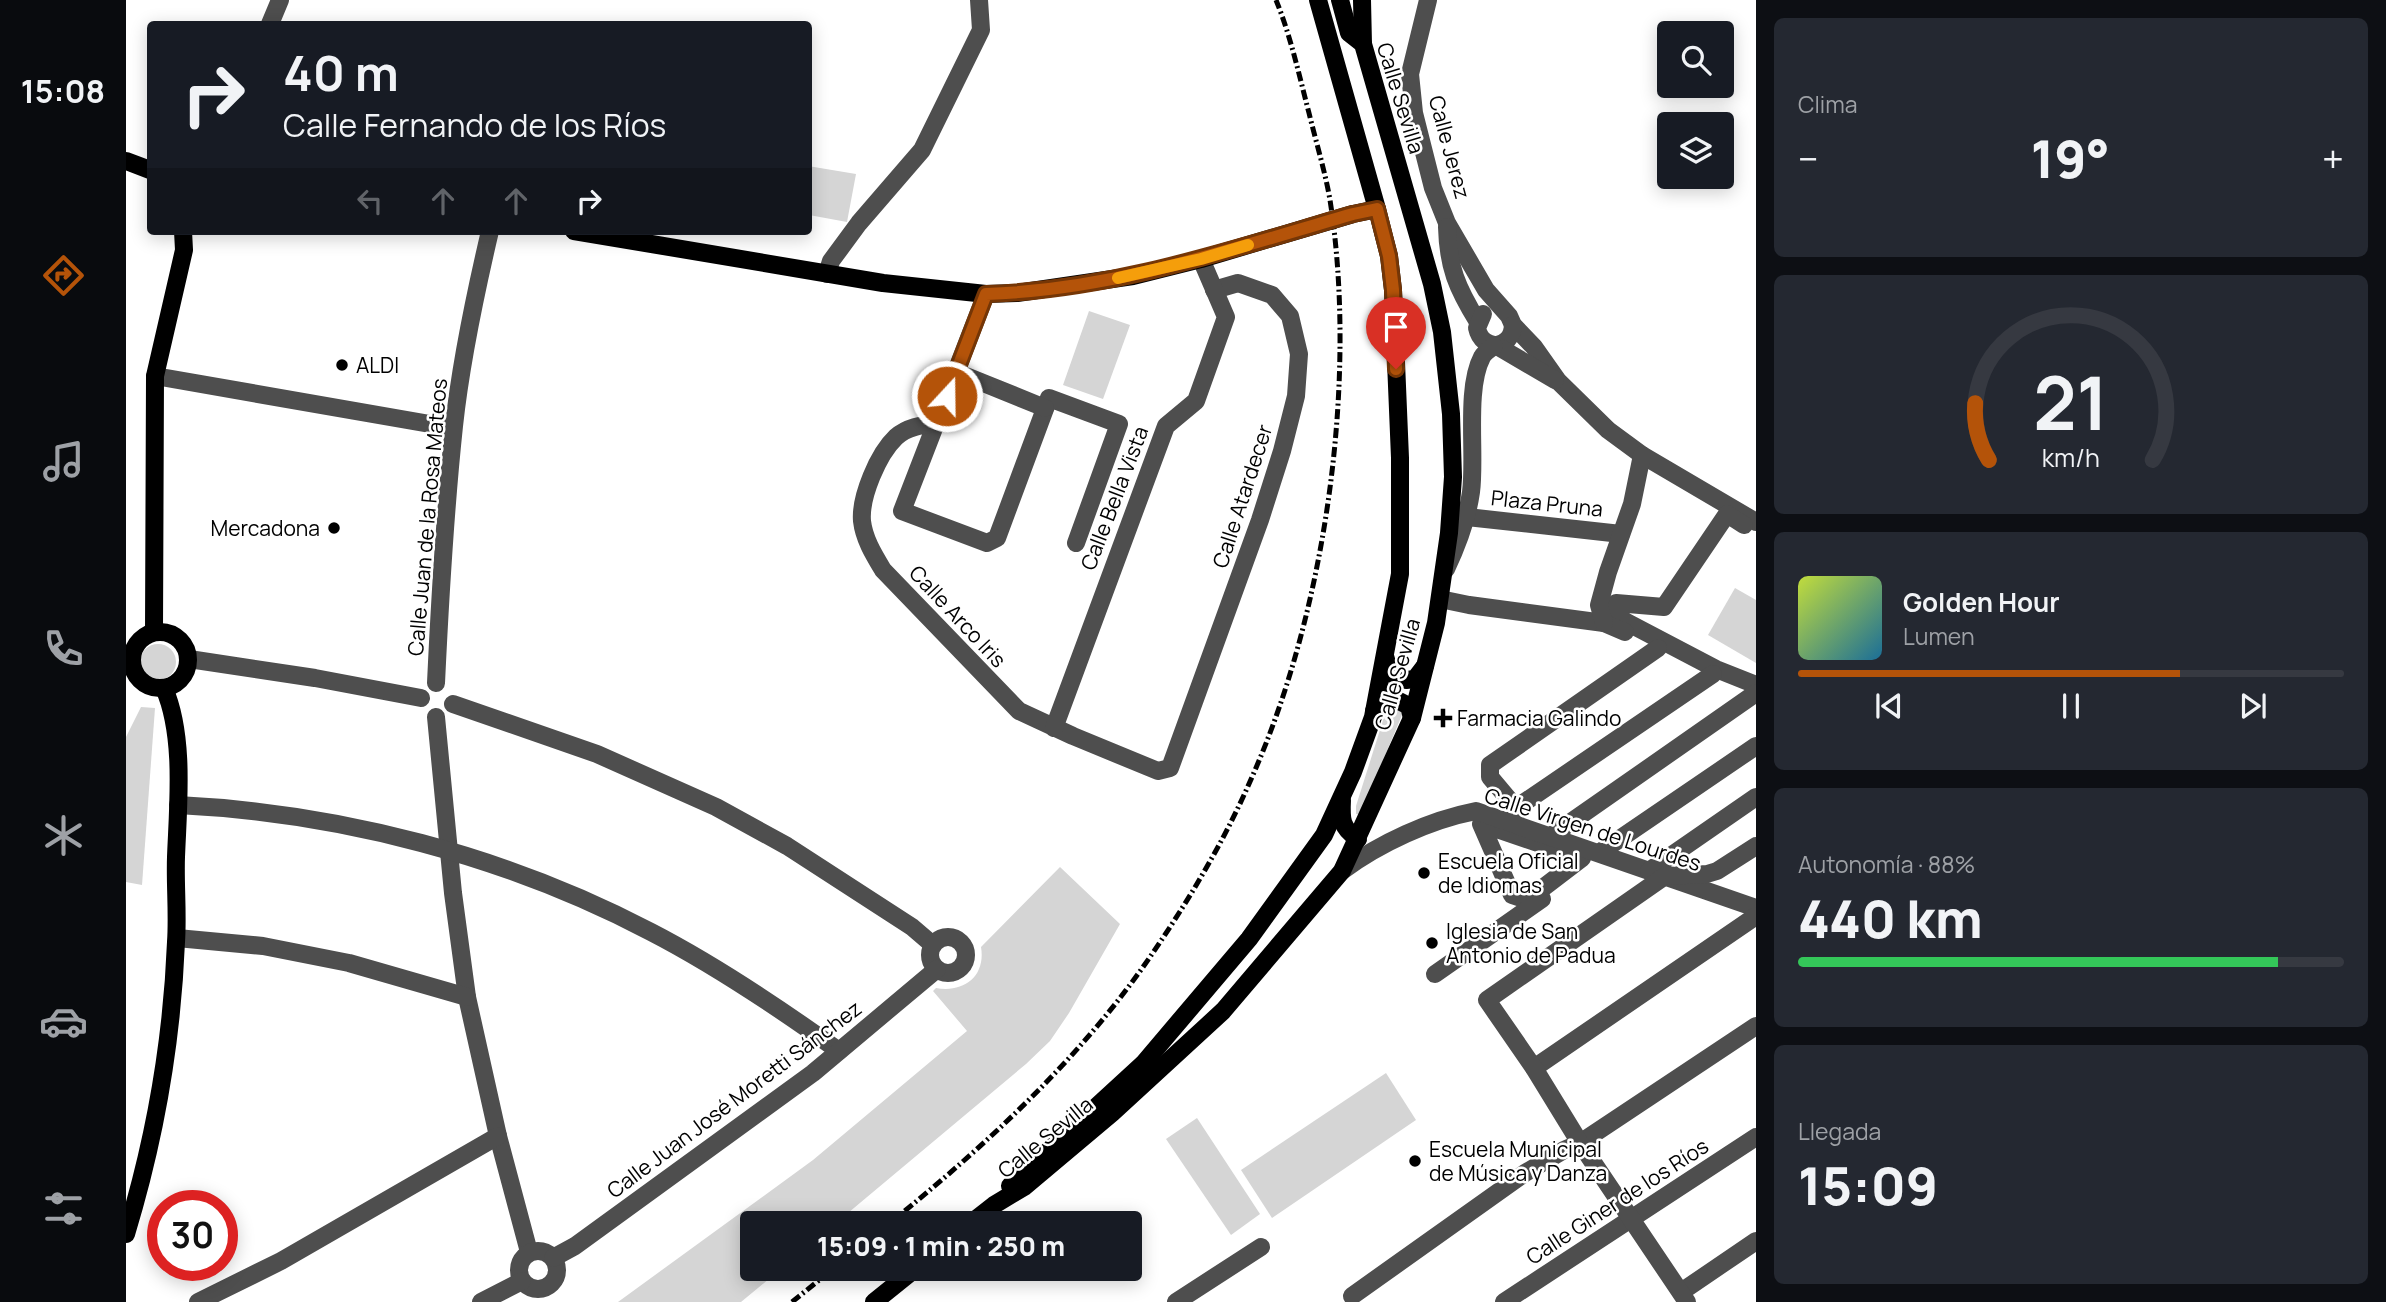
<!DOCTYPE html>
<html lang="es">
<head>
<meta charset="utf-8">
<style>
  :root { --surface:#171b24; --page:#242831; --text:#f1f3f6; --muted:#9ea1a6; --line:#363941; --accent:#b45309 }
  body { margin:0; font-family:Manrope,sans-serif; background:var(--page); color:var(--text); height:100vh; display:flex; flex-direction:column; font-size:26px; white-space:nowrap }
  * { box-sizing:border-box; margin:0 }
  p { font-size:23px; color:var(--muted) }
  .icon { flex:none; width:38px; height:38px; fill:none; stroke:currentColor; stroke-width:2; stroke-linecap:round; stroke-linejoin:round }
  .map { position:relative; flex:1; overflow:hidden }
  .sheet { display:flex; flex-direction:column; gap:18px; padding:18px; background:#0d0f14; width:630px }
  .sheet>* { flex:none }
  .banner { position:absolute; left:21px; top:21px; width:665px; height:214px; border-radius:7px; box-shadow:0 4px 18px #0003; background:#171b24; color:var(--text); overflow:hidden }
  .buttons { position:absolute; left:1531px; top:21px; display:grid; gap:14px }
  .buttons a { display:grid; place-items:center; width:77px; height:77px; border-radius:7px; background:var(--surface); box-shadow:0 4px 18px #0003; font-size:35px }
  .speed { position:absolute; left:21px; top:1190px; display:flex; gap:14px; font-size:35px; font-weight:700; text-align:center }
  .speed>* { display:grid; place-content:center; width:91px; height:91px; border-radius:50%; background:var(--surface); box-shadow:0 4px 18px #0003; line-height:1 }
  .speed .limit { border:10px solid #d22; background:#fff; color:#111 }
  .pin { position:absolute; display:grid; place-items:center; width:60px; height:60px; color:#fff; margin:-72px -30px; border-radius:50% 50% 50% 0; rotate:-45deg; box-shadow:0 0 7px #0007 }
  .pin .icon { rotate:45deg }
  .me { position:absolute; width:77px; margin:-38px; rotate:21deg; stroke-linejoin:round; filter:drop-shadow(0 0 5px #0008) }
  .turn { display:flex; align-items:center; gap:24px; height:147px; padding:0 21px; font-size:32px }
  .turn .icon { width:91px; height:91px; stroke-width:2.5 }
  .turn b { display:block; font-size:49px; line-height:60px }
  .lanes { display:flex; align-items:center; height:66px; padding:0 21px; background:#0003; justify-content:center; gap:35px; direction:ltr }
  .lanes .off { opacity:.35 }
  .big { font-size:52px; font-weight:800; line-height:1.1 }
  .sheet .card { flex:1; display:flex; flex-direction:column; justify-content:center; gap:10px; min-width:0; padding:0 24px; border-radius:10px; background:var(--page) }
  .sheet .dial { align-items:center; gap:0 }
  .dial svg { height:182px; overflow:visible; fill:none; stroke:var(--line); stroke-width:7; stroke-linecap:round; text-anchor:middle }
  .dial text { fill:var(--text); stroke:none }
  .song { display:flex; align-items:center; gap:21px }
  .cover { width:84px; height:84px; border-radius:10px; background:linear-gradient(135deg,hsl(70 70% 55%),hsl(200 70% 35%)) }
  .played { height:7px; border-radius:4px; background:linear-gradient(90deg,var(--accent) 70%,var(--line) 70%) }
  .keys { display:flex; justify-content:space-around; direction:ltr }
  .heat { display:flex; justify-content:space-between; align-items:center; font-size:38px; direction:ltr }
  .charge { height:10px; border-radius:5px; background:linear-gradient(90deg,#34c759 88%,var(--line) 0) }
  .trip { position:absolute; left:614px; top:1211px; width:402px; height:70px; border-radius:7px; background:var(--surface); box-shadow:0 4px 18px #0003; font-weight:800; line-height:70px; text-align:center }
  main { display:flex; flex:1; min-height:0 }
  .tab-bar { display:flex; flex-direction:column; width:126px; justify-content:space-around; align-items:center; background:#090b0e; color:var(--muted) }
  .tab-bar .icon { width:49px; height:49px }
  .tab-bar .active { color:var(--accent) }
  .tab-bar b { font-size:32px; color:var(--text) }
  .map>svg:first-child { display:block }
  .green { fill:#d5d5d5 }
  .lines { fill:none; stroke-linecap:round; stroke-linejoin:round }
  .minor { stroke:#4e4e4e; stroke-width:18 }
  .major { stroke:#000; stroke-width:18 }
  .rail { stroke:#000; stroke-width:5; stroke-dasharray:10 3.5 2 3.5; stroke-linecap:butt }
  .route-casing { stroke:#753606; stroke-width:18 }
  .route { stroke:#b45309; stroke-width:12 }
  .slow { stroke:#f59e0b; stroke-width:12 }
  .poi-dot { fill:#000; stroke:#fff; stroke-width:2.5 }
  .labels { text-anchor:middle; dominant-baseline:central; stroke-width:5; stroke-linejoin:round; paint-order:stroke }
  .street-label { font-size:21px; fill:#000; stroke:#fff }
  .poi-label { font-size:21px; fill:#000; stroke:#fff; text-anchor:start }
</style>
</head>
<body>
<main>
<nav class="tab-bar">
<b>15:08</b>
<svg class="icon active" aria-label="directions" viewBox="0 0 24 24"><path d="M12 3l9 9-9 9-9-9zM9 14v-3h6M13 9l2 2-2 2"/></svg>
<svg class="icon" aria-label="music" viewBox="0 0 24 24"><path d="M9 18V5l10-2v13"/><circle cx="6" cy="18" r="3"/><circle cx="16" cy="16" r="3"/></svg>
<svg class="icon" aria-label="phone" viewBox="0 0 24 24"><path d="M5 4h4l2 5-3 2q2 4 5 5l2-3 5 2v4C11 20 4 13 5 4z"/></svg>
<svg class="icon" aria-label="climate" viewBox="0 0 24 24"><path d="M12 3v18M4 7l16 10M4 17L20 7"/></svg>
<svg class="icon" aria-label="car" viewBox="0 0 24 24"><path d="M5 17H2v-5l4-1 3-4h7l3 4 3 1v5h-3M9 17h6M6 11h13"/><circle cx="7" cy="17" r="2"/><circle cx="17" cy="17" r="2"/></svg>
<svg class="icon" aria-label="filters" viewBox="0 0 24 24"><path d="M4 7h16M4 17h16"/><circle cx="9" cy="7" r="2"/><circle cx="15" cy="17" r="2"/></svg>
</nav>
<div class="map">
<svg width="1630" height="1302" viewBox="0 0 1630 1302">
  <rect width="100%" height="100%" fill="#fff"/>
  <g class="green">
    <path d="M 682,166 L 730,174 L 721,222 L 683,215 Z"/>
    <path d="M 963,311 L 1004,325 L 977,399 L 937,385 Z"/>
    <path d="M 1609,588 L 1630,600 L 1630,663 L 1582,635 Z"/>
    <circle cx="32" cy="662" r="18"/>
    <path d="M 1265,705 L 1275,710 L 1276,715 L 1234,815 L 1230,814 L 1230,806 L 1259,714 Z"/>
    <path d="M 15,707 L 29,708 L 16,885 L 0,882 L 0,737 Z"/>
    <path d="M 934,867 L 994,924 L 943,1013 L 924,1041 L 900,1064 L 710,1223 L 626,1223 L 626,1269 L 655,1269 L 615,1302 L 492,1302 L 687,1160 L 841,1031 L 807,991 L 810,988 C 837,993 860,977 855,947 Z"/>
    <path d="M 1260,1073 L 1290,1120 L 1146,1218 L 1115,1170 Z"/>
    <path d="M 1071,1118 L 1134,1214 L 1105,1235 L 1040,1139 Z"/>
  </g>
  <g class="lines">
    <g class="minor">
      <path d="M 1302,0 L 1284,74 L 1288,113 L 1307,188 L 1321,223 L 1360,290 L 1383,316 L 1387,325 L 1408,347 L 1432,381 L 1482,430 L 1516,455 L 1630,522"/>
      <path d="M 144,24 L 154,0"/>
      <path d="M 1321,227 C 1322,267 1331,288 1352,322"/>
      <path d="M 701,274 L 705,261 L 733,223 L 796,150 L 855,30 L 853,0"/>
      <path d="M 860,294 L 776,511 L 861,543 L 871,538 L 923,398 L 993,424 L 950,543"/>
      <path d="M 1357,314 L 1351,328 C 1356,352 1386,350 1387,325"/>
      <path d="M 1371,346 L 1429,380"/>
      <path d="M 830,372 L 919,408"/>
      <path d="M 29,376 L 327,428"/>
      <path d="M 810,423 C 796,425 781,427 770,437 C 752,454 734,497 736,521 C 738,539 748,555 757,570 L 893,711 L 947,736 L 1032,771 L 1044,768 L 1134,520 L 1156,451 L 1170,396 L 1173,354 L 1164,316 L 1146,295 L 1112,283 L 1088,290"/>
      <path d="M 1341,517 L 1495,534"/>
      <path d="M 1618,525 L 1601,514 L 1538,607 L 1490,603 L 1487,615 L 1590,669 L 1630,685"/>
      <path d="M 1320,569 C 1332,544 1341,520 1345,492 C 1350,456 1339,389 1356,357 C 1358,353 1364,349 1368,346"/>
      <path d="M 1314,599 L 1343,605 L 1478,623 L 1499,632"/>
      <path d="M 1478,623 L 1473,605 L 1482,572 L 1506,504 L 1516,455"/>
      <path d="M 0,658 L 6,659"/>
      <path d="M 63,659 L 189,678 L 295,698"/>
      <path d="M 310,683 C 314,598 319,511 328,426 C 335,360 349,295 364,231"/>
      <path d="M 327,704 L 471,754 L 590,807 L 661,846 L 786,927 L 807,945"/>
      <path d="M 310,717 L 327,893 L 341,997 L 372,1136 L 403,1252"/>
      <path d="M 928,728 L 1040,426 L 1070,401 L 1100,317 L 1075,259"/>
      <path d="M 52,805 C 215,813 380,856 525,932 C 591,966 653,1008 713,1051"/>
      <path d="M 1390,808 L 1587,674"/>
      <path d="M 1355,824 L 1362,826 L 1456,858 L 1401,900 L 1386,895 Z"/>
      <path d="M 1389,824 L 1390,808 L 1364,777 L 1364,765 L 1532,648"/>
      <path d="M 1425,836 L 1630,693"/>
      <path d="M 1473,853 L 1630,746"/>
      <path d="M 1216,871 C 1254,843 1304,820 1350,811 L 1630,908"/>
      <path d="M 1523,871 L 1630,797"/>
      <circle cx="822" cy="955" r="18"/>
      <path d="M 51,938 L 137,946 L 223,963 L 341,997"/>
      <path d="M 1309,974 L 1416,899"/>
      <path d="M 1408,1068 L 1630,916"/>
      <circle cx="412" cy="1270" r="19"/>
      <path d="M 427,1258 L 449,1246 L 687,1073 L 811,969"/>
      <path d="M 1555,1292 L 1630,1241"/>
      <path d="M 1226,1296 L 1399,1173 L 1438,1150 L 1454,1143 L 1630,1026"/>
      <path d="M 72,1302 L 155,1261 L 372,1136"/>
      <path d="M 355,1302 L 396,1281"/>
      <path d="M 1050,1302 L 1135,1247"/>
      <path d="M 1378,1302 L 1630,1137"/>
      <path d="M 1561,1302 L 1454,1143 L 1408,1068 L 1361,1000 L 1539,876 L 1581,874 L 1591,871 L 1630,846"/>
    </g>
    <g class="major">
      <path d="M 1236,0 L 1237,44"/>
      <path d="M 0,161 L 24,170"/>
      <path d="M 448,231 L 757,283 L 860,294 L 891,293 L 1007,276 L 1075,259 L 1227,214 L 1251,209"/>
      <circle cx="34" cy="660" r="28"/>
      <path d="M 28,632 L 29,376 L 58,250 L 57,231"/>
      <path d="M 1259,656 L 1264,673 L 1280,680 L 1289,679 L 1299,666"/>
      <path d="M 1248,711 L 1257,701 L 1265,697 L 1283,706 L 1286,718"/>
      <path d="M 1216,800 C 1215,819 1215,828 1232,839"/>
      <path d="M 884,1186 L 1017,1064 L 1123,939 L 1198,835 L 1227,772 L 1247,717 L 1274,574 L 1274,458 L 1267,290 L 1263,256 L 1251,209 L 1192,0"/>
      <path d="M 845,1223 L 868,1205 L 898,1187 L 986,1113 L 1097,1011 L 1216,871 L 1286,718 L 1310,623 L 1323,533 L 1327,477 L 1325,414 L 1316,332 L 1306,284 L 1237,44 L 1223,33 L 1214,0"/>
      <path d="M 0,1234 C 29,1139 46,1042 50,942 C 52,914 49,885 50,857 C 52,805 59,736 38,688"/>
      <path d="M 748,1302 L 789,1269"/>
    </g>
    <g class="rail">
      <path d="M 764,1223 C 859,1146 954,1059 1024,957 C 1063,900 1099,840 1126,777 C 1200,610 1232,380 1204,200 C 1199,171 1190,142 1183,113 C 1173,75 1165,37 1150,0"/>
      <path d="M 666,1302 L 707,1269"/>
    </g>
  </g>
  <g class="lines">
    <defs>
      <path id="route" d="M 821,396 L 860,294 C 987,290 1106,249 1227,214 L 1251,209 L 1263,256 L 1267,290 L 1270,369"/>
    </defs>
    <use href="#route" class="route-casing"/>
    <use href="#route" class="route"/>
    <path class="slow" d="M 992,278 L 1075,259 L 1122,245"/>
  </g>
  <g class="poi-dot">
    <circle cx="216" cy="365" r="7"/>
    <circle cx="208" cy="528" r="7"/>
    <path d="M1313.5 707.5h7v7h7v7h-7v7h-7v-7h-7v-7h7z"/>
    <circle cx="1298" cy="873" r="7"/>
    <circle cx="1306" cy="943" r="7"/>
    <circle cx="1289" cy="1161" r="7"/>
  </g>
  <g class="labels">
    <g class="street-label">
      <text transform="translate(1275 98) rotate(73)">Calle Sevilla</text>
      <text transform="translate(1324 147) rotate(75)">Calle Jerez</text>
      <text transform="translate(1116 496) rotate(-72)">Calle Atardecer</text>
      <text transform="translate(988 498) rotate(-69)">Calle Bella Vista</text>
      <text transform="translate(1421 503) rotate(6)">Plaza Pruna</text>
      <text transform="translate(301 517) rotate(-85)">Calle Juan de la Rosa Mateos</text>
      <text transform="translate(832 616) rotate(47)">Calle Arco Iris</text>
      <text transform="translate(1271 674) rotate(-74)">Calle Sevilla</text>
      <text transform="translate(1467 829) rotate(18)">Calle Virgen de Lourdes</text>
      <text transform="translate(608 1099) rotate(-37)">Calle Juan José Moretti Sánchez</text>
      <text transform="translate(919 1137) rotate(-39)">Calle Sevilla</text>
      <text transform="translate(1491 1201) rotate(-33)">Calle Giner de los Ríos</text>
    </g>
    <g class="poi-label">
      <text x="230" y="365">ALDI</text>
      <text x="194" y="528" text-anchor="end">Mercadona</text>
      <text x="1331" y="718">Farmacia Galindo</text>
      <text x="1312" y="861">Escuela Oficial<tspan x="1312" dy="24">de Idiomas</tspan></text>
      <text x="1320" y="931">Iglesia de San<tspan x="1320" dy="24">Antonio de Padua</tspan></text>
      <text x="1303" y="1149">Escuela Municipal<tspan x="1303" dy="24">de Música y Danza</tspan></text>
    </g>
  </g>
</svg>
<div class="buttons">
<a><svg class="icon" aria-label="search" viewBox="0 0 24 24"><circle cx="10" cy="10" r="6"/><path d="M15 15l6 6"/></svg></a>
<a><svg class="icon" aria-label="layers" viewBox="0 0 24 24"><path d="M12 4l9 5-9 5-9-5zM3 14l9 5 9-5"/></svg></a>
</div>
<div class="speed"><div class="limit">30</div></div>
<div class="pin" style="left:1270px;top:369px;background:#d93025"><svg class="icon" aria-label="arrive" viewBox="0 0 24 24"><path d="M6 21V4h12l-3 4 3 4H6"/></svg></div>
<svg class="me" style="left:821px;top:396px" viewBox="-20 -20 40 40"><circle r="17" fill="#b45309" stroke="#fff" stroke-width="3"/><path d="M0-11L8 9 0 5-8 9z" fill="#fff"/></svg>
<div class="trip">15:09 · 1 min · 250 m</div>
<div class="banner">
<div class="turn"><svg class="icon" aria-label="right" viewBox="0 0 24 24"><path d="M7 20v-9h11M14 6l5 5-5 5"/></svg><div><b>40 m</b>Calle Fernando de los Ríos</div></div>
<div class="lanes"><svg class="icon off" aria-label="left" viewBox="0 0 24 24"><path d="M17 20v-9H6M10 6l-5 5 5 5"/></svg><svg class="icon off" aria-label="ahead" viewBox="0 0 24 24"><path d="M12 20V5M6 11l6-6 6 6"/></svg><svg class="icon off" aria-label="ahead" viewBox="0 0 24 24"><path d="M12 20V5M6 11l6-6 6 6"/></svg><svg class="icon" aria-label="right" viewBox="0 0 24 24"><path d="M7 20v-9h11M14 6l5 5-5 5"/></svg></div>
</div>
</div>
<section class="sheet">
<div class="card"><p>Clima</p>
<div class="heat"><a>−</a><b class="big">19°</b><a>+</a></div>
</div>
<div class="card dial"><svg viewBox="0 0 100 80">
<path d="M14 69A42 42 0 1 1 86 69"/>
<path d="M14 69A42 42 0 0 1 8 44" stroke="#b45309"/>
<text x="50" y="56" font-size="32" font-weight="700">21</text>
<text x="50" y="72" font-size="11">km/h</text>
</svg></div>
<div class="card">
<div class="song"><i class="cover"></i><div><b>Golden Hour</b><p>Lumen</p></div></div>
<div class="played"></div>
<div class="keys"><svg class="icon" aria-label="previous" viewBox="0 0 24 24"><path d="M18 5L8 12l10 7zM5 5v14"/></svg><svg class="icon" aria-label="pause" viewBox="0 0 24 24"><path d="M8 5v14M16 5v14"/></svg><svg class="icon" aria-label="next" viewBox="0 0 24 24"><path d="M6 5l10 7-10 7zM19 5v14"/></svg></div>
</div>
<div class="card"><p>Autonomía · 88%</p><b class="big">440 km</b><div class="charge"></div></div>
<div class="card"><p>Llegada</p><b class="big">15:09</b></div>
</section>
</main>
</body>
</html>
